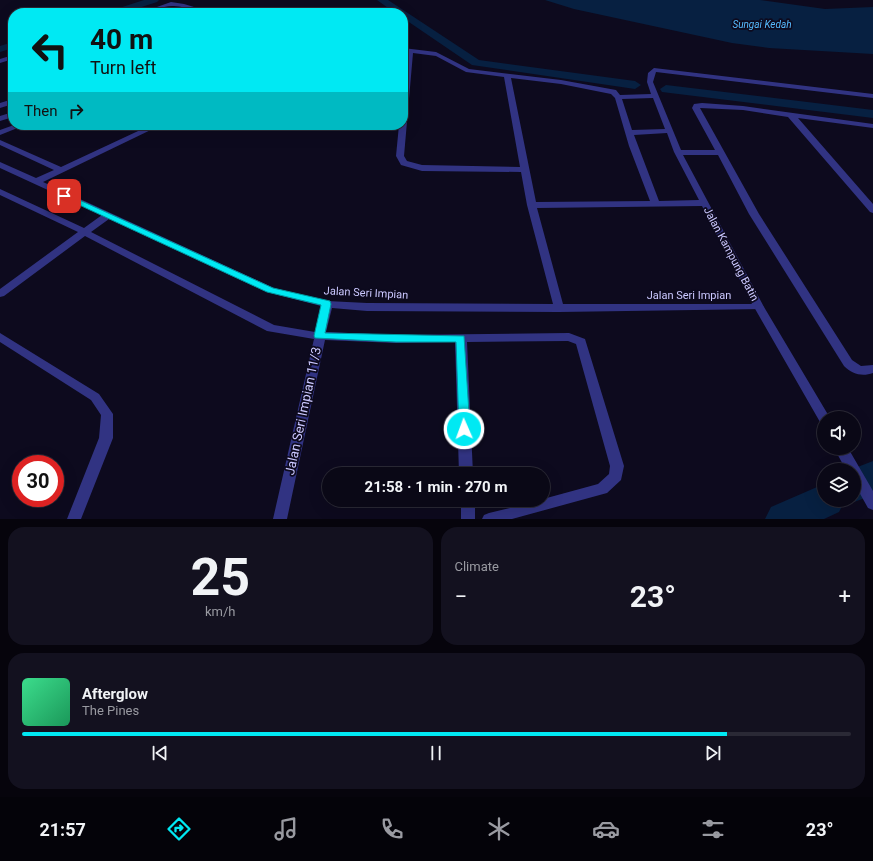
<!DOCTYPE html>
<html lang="en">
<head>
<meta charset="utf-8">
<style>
  :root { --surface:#0a0816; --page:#13111f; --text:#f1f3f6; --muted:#999aa1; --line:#2a2935; --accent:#00e9f3 }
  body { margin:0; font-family:Roboto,sans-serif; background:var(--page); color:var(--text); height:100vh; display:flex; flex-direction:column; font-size:15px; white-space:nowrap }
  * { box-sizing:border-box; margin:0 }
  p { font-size:13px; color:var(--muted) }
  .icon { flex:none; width:22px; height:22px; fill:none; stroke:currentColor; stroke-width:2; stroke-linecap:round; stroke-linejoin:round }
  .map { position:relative; height:519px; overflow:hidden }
  .details { display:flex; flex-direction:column; gap:8px; padding:8px; background:#06040c; flex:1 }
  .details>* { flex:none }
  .top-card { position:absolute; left:8px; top:8px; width:400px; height:122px; border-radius:16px; box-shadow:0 4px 16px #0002,0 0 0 1px var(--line); background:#00e9f3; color:#111; overflow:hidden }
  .buttons { position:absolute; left:817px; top:411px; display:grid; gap:8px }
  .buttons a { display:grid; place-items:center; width:44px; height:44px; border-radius:50%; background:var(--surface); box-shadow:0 4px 16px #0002,0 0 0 1px var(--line); font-size:20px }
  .speed { position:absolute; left:12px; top:455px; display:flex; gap:8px; font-size:20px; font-weight:700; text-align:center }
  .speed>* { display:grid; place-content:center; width:52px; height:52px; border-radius:50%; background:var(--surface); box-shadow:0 4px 16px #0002,0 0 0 1px var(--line); line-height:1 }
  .speed .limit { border:6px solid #d22; background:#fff; color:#111 }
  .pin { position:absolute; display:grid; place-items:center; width:34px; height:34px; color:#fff; margin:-17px; border-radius:8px; box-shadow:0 2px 6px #0006 }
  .me { position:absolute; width:44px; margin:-22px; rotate:358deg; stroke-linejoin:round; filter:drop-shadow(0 0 3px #0008) }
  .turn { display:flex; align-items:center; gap:14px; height:84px; padding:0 16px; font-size:18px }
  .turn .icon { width:52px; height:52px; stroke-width:2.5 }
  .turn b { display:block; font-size:28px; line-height:34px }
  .then { display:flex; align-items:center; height:38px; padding:0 16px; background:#0003; gap:8px; font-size:15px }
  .big { font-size:30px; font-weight:700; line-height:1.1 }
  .details .tile { flex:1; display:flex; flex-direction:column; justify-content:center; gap:6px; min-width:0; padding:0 14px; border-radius:16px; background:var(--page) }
  .details .dial { align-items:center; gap:0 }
  .dial b { font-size:52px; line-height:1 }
  .song { display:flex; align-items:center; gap:12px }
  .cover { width:48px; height:48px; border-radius:6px; background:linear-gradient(135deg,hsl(150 70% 55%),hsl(150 70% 35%)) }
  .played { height:4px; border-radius:2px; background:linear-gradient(90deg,var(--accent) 85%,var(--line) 85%) }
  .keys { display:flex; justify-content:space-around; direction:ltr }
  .heat { display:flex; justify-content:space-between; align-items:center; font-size:22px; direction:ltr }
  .details .tiles { flex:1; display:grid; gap:8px; grid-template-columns:1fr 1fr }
  .tile:last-child { grid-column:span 2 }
  .trip { position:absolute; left:322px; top:467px; width:228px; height:40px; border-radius:20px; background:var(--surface); box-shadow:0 4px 16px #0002,0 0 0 1px var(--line); font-weight:700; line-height:40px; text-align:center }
  .tab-bar { display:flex; height:64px; justify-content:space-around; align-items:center; background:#040309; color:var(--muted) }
  .tab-bar .icon { width:28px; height:28px }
  .tab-bar .active { color:var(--accent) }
  .tab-bar b { font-size:18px; color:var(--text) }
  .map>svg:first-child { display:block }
  .water { fill:#072041 }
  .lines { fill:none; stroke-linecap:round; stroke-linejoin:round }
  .canal { fill:#072041; fill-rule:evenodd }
  .river { fill:#072041; fill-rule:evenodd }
  .minor { fill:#313382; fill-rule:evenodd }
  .tertiary { fill:#313382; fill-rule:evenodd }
  .route { fill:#00e9f3; stroke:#00979e }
  .labels { text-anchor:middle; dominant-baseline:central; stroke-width:3.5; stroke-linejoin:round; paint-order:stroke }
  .far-water-label { font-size:10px; font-style:italic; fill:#56bbff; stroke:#0d0a1e }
  .street-label { font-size:11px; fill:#cbc8ff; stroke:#0d0a1e }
  .near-street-label { font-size:13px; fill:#cbc8ff; stroke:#0d0a1e }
</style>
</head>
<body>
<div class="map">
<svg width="873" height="519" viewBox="0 0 873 519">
  <rect width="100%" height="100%" fill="#0d0a1e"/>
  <path class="water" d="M 545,0 L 760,0 L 825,9 L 873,7 L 873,54 L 769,48 L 732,43 L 574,9 Z"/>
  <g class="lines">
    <g class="canal">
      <path d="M 144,0 L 159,0 L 157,2 L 123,13 L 108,13 L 110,11 Z"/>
      <path d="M 377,0 L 388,0 L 479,60 L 635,81 L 641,85 L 635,89 L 472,65 L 403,18 L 403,13 L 395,13 Z"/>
      <path d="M 13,42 L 13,48 L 0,52 L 0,46 Z"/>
      <path d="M 666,85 L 873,110 L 873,118 L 662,92 L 660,89 Z"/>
    </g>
    <g class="river">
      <path d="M 873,461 L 873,495 L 854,502 L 848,500 L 854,500 L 854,470 L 850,470 Z"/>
      <path d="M 824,484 L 824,500 L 845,500 L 839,512 L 824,519 L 765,519 L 771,507 Z"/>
    </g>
    <g class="minor">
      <path d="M 171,2 L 184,4 L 214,13 C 200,13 188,7 174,6 C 163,5 152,13 140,13 Z"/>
      <path d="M 403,48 L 436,52 L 469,69 L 561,80 L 616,90 L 620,95 L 651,94 L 647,82 L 648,73 L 654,68 L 873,94 L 873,98 L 656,72 L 653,82 L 681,150 L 715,150 L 692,108 L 694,104 L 702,103 L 743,106 L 873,124 L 873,128 L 798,118 L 873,204 L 873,213 L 870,212 L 788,117 L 743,110 L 700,108 L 759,214 L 852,360 L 861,366 L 873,365 L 873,373 C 862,377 852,374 844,366 L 749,214 L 718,155 L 683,155 L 764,307 L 763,309 L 559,312 L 367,311 L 332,308 L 326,332 L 396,335 L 569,333 L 585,339 L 624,466 L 621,480 L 607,493 L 512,519 L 482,519 L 484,515 L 489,513 L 543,500 L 543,499 L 598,484 L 609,474 L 610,466 L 576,344 L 568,341 L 467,342 L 473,474 L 459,474 L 455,342 L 396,343 L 325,340 L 287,519 L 273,519 L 314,339 L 267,331 L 85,236 L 4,296 L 0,297 L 0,289 L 78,232 L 0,195 L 0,189 L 84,228 L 102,215 L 0,168 L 0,162 L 36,178 L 54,170 L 0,145 L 0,140 L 61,167 L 151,125 L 161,125 L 43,182 L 274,288 L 327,301 L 367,303 L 553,304 L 527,205 L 521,172 L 422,171 L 401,165 L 396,156 L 399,125 L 403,125 L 403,87 L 407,52 L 403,52 ZM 413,53 L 436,56 L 466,72 L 504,77 L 520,167 L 422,165 L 407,161 L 404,156 ZM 511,78 L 561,84 L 611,94 L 615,98 L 629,146 L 650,201 L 536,202 ZM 653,98 L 665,129 L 632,130 L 622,99 ZM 667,133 L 674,152 L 699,200 L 659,201 L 634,135 ZM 702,206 L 752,304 L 563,304 L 537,208 ZM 109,219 L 267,292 L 321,306 L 315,332 L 274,325 L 91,232 Z"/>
      <path d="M 13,55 L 13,59 L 0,63 L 0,59 Z"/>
      <path d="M 13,99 L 13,104 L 0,108 L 0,103 Z"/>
      <path d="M 13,112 L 13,117 L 0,121 L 0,116 Z"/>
      <path d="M 14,125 L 25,125 L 0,135 L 0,130 Z"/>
      <path d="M 0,333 L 99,394 L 113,414 L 113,438 L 81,519 L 67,519 L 99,438 L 101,415 L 91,400 L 0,342 Z"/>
      <rect x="461" y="500" width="14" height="19"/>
    </g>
    <g class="tertiary">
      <path d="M 759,303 L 764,307 L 830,418 L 824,418 L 824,424 L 820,422 L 754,307 Z"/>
      <path d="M 834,448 L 848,448 L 873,491 L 873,510 L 868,508 L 854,483 L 854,470 L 846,470 Z"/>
    </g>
  </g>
  <path class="route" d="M 64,193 L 273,288 L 330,301 L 331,304 L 325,333 L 464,336 L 470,429 L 469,432 L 460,432 L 459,429 L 456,342 L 396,342 L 315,338 L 314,336 L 321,305 L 267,292 L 62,197 L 62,194 Z"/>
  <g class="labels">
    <g class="far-water-label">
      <text x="762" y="24">Sungai Kedah</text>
    </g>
    <g class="street-label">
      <text transform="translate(731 254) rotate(62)">Jalan Kampung Batin</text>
      <text transform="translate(366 293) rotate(3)">Jalan Seri Impian</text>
      <text x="689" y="295">Jalan Seri Impian</text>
    </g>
    <g class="near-street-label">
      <text transform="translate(303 411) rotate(-78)">Jalan Seri Impian 11/3</text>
    </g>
  </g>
</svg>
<div class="buttons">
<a><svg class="icon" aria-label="sound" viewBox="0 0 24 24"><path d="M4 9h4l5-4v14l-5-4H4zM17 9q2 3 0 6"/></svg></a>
<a><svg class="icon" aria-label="layers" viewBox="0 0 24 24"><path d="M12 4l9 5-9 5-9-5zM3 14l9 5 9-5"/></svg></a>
</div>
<div class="speed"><div class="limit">30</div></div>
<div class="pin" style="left:64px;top:196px;background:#d93025"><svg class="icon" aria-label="arrive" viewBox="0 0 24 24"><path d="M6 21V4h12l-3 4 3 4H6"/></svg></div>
<svg class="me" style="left:464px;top:429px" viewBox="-20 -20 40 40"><circle r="17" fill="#00e9f3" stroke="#fff" stroke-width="3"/><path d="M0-11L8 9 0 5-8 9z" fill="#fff"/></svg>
<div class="trip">21:58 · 1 min · 270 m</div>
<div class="top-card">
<div class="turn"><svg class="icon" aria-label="left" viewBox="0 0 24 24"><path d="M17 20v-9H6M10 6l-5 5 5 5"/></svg><div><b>40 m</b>Turn left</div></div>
<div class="then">Then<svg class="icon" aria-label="right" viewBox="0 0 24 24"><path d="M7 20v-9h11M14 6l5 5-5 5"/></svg></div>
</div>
</div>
<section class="details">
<div class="tiles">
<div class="tile dial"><b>25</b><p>km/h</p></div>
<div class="tile"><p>Climate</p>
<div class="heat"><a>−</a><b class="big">23°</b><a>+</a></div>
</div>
<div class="tile">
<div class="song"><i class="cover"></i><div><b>Afterglow</b><p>The Pines</p></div></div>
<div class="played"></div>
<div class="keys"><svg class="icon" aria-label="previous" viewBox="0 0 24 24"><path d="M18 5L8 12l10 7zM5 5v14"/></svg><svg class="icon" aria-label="pause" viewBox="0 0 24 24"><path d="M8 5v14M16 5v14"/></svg><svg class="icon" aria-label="next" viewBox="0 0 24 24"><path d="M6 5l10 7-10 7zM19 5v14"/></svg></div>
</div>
</div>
</section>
<nav class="tab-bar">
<b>21:57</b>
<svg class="icon active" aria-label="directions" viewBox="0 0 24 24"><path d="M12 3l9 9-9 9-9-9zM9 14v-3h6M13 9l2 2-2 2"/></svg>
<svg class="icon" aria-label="music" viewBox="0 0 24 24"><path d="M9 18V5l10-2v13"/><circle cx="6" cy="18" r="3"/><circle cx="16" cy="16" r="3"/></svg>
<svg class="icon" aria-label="phone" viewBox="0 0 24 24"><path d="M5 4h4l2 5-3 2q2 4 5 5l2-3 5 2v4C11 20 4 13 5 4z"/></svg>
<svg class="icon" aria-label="climate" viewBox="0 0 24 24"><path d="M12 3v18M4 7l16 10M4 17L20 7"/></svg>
<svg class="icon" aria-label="car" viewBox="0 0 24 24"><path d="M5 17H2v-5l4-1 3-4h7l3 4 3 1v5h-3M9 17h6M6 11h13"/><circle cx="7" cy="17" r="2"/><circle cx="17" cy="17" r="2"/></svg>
<svg class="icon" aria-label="filters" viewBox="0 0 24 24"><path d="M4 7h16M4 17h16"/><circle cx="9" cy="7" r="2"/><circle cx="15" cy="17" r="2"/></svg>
<b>23°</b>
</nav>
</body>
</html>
